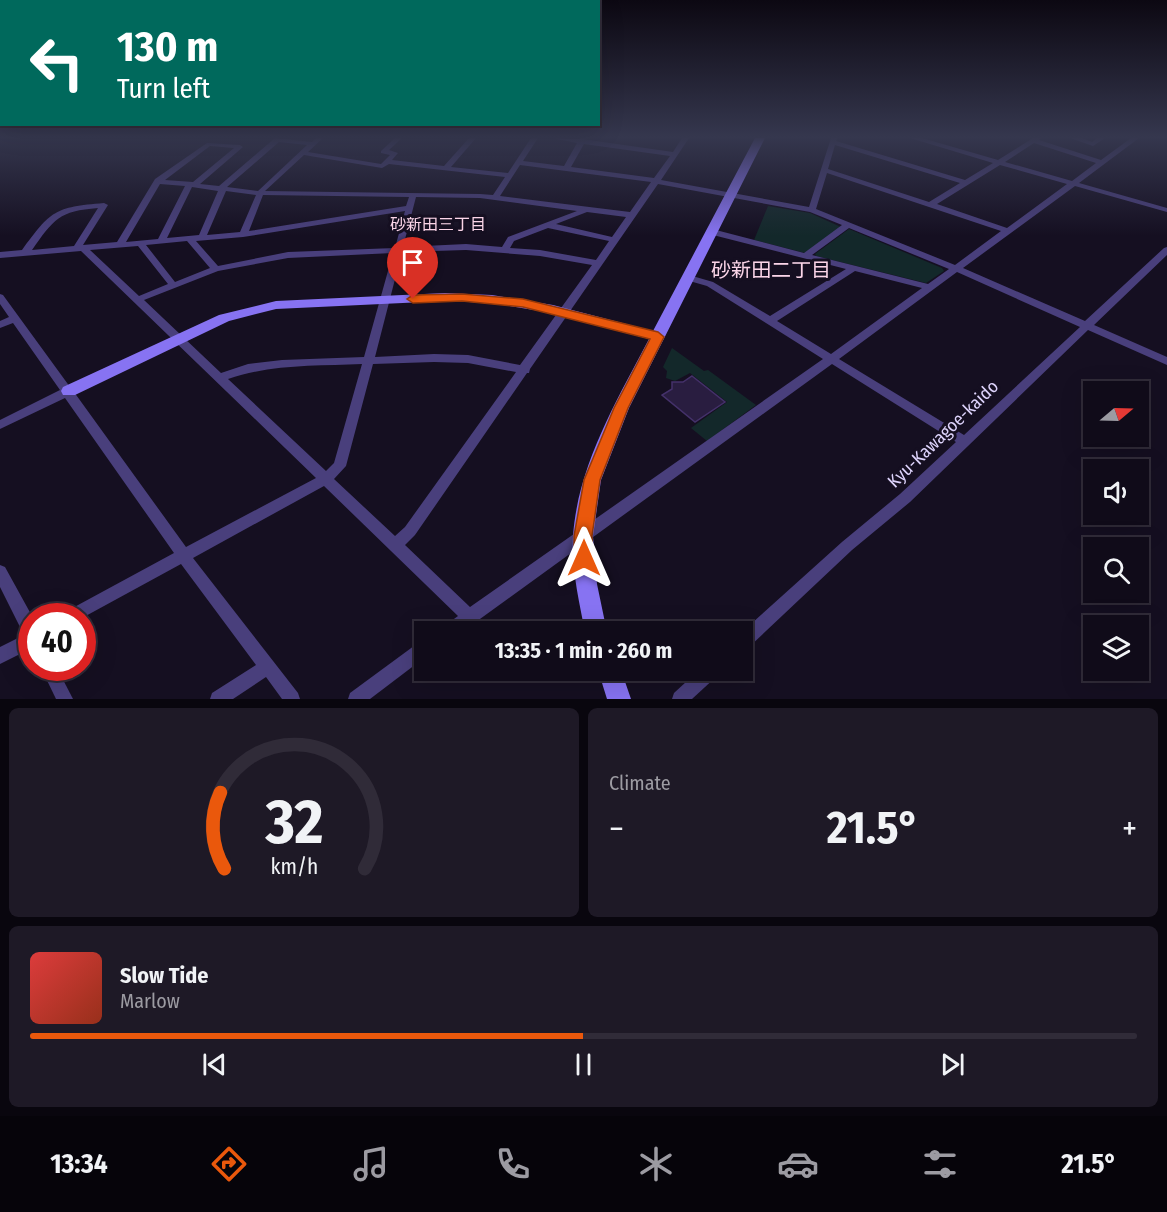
<!DOCTYPE html>
<html lang="en">
<head>
<meta charset="utf-8">
<style>
  :root { --surface:#100b19; --page:#1e1926; --text:#f1f3f6; --muted:#9c9ba2; --line:#302b38; --accent:#ea580c }
  body { margin:0; font-family:"Fira Sans Condensed","Noto Sans JP",sans-serif; background:var(--page); color:var(--text); height:100vh; display:flex; flex-direction:column; font-size:22px; white-space:nowrap }
  * { box-sizing:border-box; margin:0 }
  p { font-size:20px; color:var(--muted) }
  .icon { flex:none; width:33px; height:33px; fill:none; stroke:currentColor; stroke-width:2; stroke-linecap:round; stroke-linejoin:round }
  .map { position:relative; height:699px; overflow:hidden }
  .sheet { display:flex; flex-direction:column; gap:9px; padding:9px; background:#09060e; flex:1 }
  .sheet>* { flex:none }
  .guide { position:absolute; left:0px; top:0px; width:600px; height:126px; box-shadow:0 6px 24px #0002,0 0 0 2px var(--line); background:#00695c; color:#fff; overflow:hidden }
  .needle { width:39px; rotate:71deg }
  .buttons { position:absolute; left:1083px; top:381px; display:grid; gap:12px }
  .buttons a { display:grid; place-items:center; width:66px; height:66px; border-radius:0px; background:var(--surface); box-shadow:0 6px 24px #0002,0 0 0 2px var(--line); font-size:30px }
  .speed { position:absolute; left:18px; top:603px; display:flex; gap:12px; font-size:30px; font-weight:700; text-align:center }
  .speed>* { display:grid; place-content:center; width:78px; height:78px; border-radius:50%; background:var(--surface); box-shadow:0 6px 24px #0002,0 0 0 2px var(--line); line-height:1 }
  .speed .limit { border:9px solid #d22; background:#fff; color:#111 }
  .pin { position:absolute; display:grid; place-items:center; width:51px; height:51px; color:#fff; margin:-62px -26px; border-radius:50% 50% 50% 0; rotate:-45deg; box-shadow:0 0 6px #0007 }
  .pin .icon { rotate:45deg }
  .me { position:absolute; width:66px; margin:-33px; rotate:0deg; stroke-linejoin:round; filter:drop-shadow(0 0 4px #0008) }
  .turn { display:flex; align-items:center; gap:21px; height:126px; padding:0 18px; font-size:27px }
  .turn .icon { width:78px; height:78px; stroke-width:2.5 }
  .turn b { display:block; font-size:42px; line-height:51px }
  .big { font-size:45px; font-weight:700; line-height:1.1 }
  .sheet .tile { flex:1; display:flex; flex-direction:column; justify-content:center; gap:9px; min-width:0; padding:0 21px; border-radius:9px; background:var(--page) }
  .sheet .dial { align-items:center; gap:0 }
  .dial svg { height:156px; overflow:visible; fill:none; stroke:var(--line); stroke-width:7; stroke-linecap:round; text-anchor:middle }
  .dial text { fill:var(--text); stroke:none }
  .song { display:flex; align-items:center; gap:18px }
  .cover { width:72px; height:72px; border-radius:9px; background:linear-gradient(135deg,hsl(0 70% 55%),hsl(10 70% 35%)) }
  .played { height:6px; border-radius:3px; background:linear-gradient(90deg,var(--accent) 50%,var(--line) 50%) }
  .keys { display:flex; justify-content:space-around; direction:ltr }
  .heat { display:flex; justify-content:space-between; align-items:center; font-size:33px; direction:ltr }
  .sheet .tiles { flex:1; display:grid; gap:9px; grid-template-columns:1fr 1fr }
  .tile:last-child { grid-column:span 2 }
  .trip { position:absolute; left:414px; top:621px; width:339px; height:60px; border-radius:0px; background:var(--surface); box-shadow:0 6px 24px #0002,0 0 0 2px var(--line); font-weight:700; line-height:60px; text-align:center }
  .tabs { display:flex; height:96px; justify-content:space-around; align-items:center; background:#06040a; color:var(--muted) }
  .tabs .icon { width:42px; height:42px }
  .tabs .on { color:var(--accent) }
  .tabs b { font-size:27px; color:var(--text) }
  .map>svg:first-child { display:block }
  .green { fill:#13282a }
  .building { fill:#291d40; stroke:#44316a; stroke-width:1.5 }
  .lines { fill:none; stroke-linecap:round; stroke-linejoin:round }
  .street { fill:#493f7c; fill-rule:evenodd }
  .secondary { fill:#8773f2; fill-rule:evenodd }
  .route { fill:#ea580c; stroke:#983908; stroke-width:1.5 }
  .labels { text-anchor:middle; dominant-baseline:central; stroke-width:6; stroke-linejoin:round; paint-order:stroke }
  .far-neighbourhood-label { font-size:16px; fill:#fbd5e8; stroke:#150f21 }
  .street-label { font-size:18px; fill:#ddd3fb; stroke:#150f21 }
  .neighbourhood-label { font-size:20px; fill:#fbd5e8; stroke:#150f21 }
</style>
</head>
<body>
<div class="map">
<svg width="1167" height="699" viewBox="0 0 1167 699">
  <rect width="100%" height="100%" fill="#150f21"/>
  <g class="green">
    <path d="M 768,206 L 810,213 L 841,227 L 805,253 L 754,240 Z"/>
    <path d="M 849,229 L 942,268 L 944,271 L 926,283 L 816,256 L 815,254 Z"/>
    <path d="M 672,348 L 704,371 L 708,370 L 756,405 L 707,441 L 691,428 L 727,402 L 690,373 L 675,381 L 666,378 L 667,371 L 663,367 Z"/>
  </g>
  <path class="building" d="M 692,376 L 725,402 L 695,422 L 662,395 L 672,389 L 672,382 L 683,382 Z"/>
  <g class="lines">
    <g class="street">
      <path d="M 275,138 L 312,142 L 316,138 L 323,138 L 308,152 L 381,164 L 390,155 L 381,153 L 381,151 L 395,138 L 402,138 L 389,150 L 398,153 L 392,160 L 444,166 L 469,138 L 476,138 L 451,167 L 508,173 L 531,138 L 538,138 L 523,161 L 564,166 L 577,143 L 552,138 L 582,139 L 673,152 L 682,138 L 689,138 L 661,180 L 809,207 L 831,138 L 837,138 L 836,141 L 965,180 L 993,163 L 910,138 L 922,138 L 998,160 L 1033,138 L 1041,138 L 1039,140 L 1101,160 L 1131,138 L 1139,138 L 1079,183 L 1167,208 L 1167,212 L 1075,186 L 963,268 L 1085,321 L 1164,248 L 1167,247 L 1167,255 L 1094,325 L 1167,357 L 1167,365 L 1088,330 L 910,502 L 852,550 L 748,648 L 742,650 L 742,632 L 842,542 L 900,494 L 956,442 L 832,364 L 462,632 L 440,632 L 443,627 L 458,616 L 324,486 L 193,558 L 298,693 L 300,699 L 282,699 L 266,677 L 233,699 L 210,699 L 212,693 L 256,665 L 181,564 L 82,618 L 82,616 L 65,616 L 67,611 L 174,553 L 65,398 L 0,429 L 0,420 L 60,390 L 13,323 L 0,328 L 0,321 L 9,317 L 0,304 L 0,294 L 3,295 L 70,387 L 73,388 L 74,392 L 186,547 L 316,478 L 81,251 L 0,258 L 0,252 L 22,250 C 51,211 54,207 104,203 L 108,205 L 83,245 L 117,242 L 155,179 L 207,143 L 240,145 L 243,147 L 200,184 L 219,186 ZM 279,142 L 307,145 L 258,191 L 227,187 ZM 1034,143 L 1096,163 L 1072,181 L 1005,162 ZM 584,144 L 670,156 L 654,178 L 571,167 ZM 835,145 L 960,183 L 929,202 L 828,169 ZM 210,146 L 234,148 L 193,182 L 165,180 ZM 304,155 L 382,168 L 389,164 L 505,177 L 493,195 L 480,194 L 265,191 ZM 520,165 L 651,182 L 630,212 L 500,196 ZM 1000,165 L 1067,184 L 1007,228 L 937,204 ZM 827,173 L 1001,231 L 955,265 L 816,209 ZM 160,184 L 185,186 L 158,239 L 126,242 ZM 658,184 L 810,212 L 842,225 L 804,253 L 712,229 L 709,230 L 709,234 L 846,269 L 770,316 L 713,282 L 689,275 L 684,278 L 686,280 L 707,286 L 823,359 L 470,607 L 405,545 L 415,535 L 527,373 L 529,373 L 530,369 ZM 192,187 L 218,191 L 199,235 L 167,238 ZM 226,191 L 256,195 L 240,232 L 207,235 ZM 263,195 L 409,197 L 406,206 L 249,231 ZM 416,197 L 480,198 L 577,211 L 508,237 L 502,247 L 466,244 L 403,247 ZM 98,208 L 74,246 L 32,250 C 54,219 59,211 98,208 ZM 405,211 L 395,248 L 288,252 L 218,266 L 196,241 L 243,237 ZM 587,212 L 626,217 L 612,237 L 556,224 ZM 548,228 L 609,241 L 596,260 L 540,250 L 510,248 L 514,241 ZM 849,228 L 949,269 L 928,284 L 812,255 ZM 187,241 L 210,268 L 175,282 L 146,245 ZM 138,246 L 168,284 L 139,296 L 90,250 ZM 466,250 L 540,256 L 592,265 L 520,365 L 468,355 L 434,354 L 375,357 L 402,252 ZM 393,253 L 364,357 L 282,360 L 248,364 L 221,373 L 144,300 L 218,271 L 288,258 ZM 855,271 L 922,288 L 831,354 L 777,321 ZM 957,272 L 1080,327 L 964,435 L 839,359 ZM 434,362 L 468,363 L 516,372 L 405,527 L 395,536 L 334,479 L 346,466 L 373,364 ZM 362,364 L 334,463 L 326,471 L 228,379 C 271,364 317,366 362,364 Z"/>
      <path d="M 1070,138 L 1082,138 L 1092,142 L 1097,138 L 1105,138 L 1093,146 Z"/>
      <path d="M 0,565 L 5,567 L 32,616 L 32,648 L 0,664 L 0,647 L 24,635 L 0,587 Z"/>
      <path d="M 424,641 L 424,658 L 370,699 L 348,699 L 350,693 L 418,643 Z"/>
      <path d="M 41,668 L 57,668 L 73,699 L 56,699 Z"/>
      <path d="M 699,670 L 719,670 L 717,676 L 692,699 L 672,699 L 674,693 Z"/>
    </g>
    <g class="secondary">
      <path d="M 755,138 L 765,138 L 629,408 L 601,480 L 593,536 L 597,584 L 607,632 L 585,632 C 579,601 571,567 573,536 C 578,465 617,400 649,339 L 552,313 L 492,303 L 445,301 L 276,309 L 229,321 L 75,395 L 63,395 L 61,391 L 63,387 L 219,315 L 276,301 L 445,293 L 492,295 L 553,305 L 653,331 Z"/>
      <path d="M 598,670 L 621,670 L 631,699 L 607,699 Z"/>
    </g>
  </g>
  <linearGradient id="sky" x2="0" y2="1"><stop stop-color="#0c0812"/><stop offset="0.58" stop-color="#35374e"/><stop offset="1" stop-color="#35374e" stop-opacity="0"/></linearGradient>
  <rect width="1167" height="236" fill="url(#sky)"/>
  <path class="route" d="M 462,294 L 523,299 L 658,332 L 664,337 L 628,408 L 600,480 L 592,536 L 593,558 L 590,564 L 584,567 L 577,564 L 574,558 L 574,536 L 584,480 L 614,408 L 650,339 L 523,307 L 462,301 L 413,303 L 407,299 L 413,295 Z"/>
  <g class="labels">
    <g class="far-neighbourhood-label">
      <text x="438" y="224">砂新田三丁目</text>
    </g>
    <g class="street-label">
      <text transform="translate(943 434) rotate(-44)">Kyu-Kawagoe-kaido</text>
    </g>
    <g class="neighbourhood-label">
      <text x="771" y="270">砂新田二丁目</text>
    </g>
  </g>
</svg>
<div class="buttons">
<a><svg class="needle" viewBox="-14 -14 28 28"><path d="M0-13l5 13h-10z" fill="#e53935"/><path d="M0 13l5-13h-10z" fill="#9c9ba2"/></svg></a>
<a><svg class="icon" aria-label="sound" viewBox="0 0 24 24"><path d="M4 9h4l5-4v14l-5-4H4zM17 9q2 3 0 6"/></svg></a>
<a><svg class="icon" aria-label="search" viewBox="0 0 24 24"><circle cx="10" cy="10" r="6"/><path d="M15 15l6 6"/></svg></a>
<a><svg class="icon" aria-label="layers" viewBox="0 0 24 24"><path d="M12 4l9 5-9 5-9-5zM3 14l9 5 9-5"/></svg></a>
</div>
<div class="speed"><div class="limit">40</div></div>
<div class="pin" style="left:413px;top:299px;background:#d93025"><svg class="icon" aria-label="arrive" viewBox="0 0 24 24"><path d="M6 21V4h12l-3 4 3 4H6"/></svg></div>
<svg class="me" style="left:584px;top:558px" viewBox="-20 -20 40 40"><path d="M0-17L14 15 0 8-14 15z" fill="#ea580c" stroke="#fff" stroke-width="4"/></svg>
<div class="trip">13:35 · 1 min · 260 m</div>
<div class="guide">
<div class="turn"><svg class="icon" aria-label="left" viewBox="0 0 24 24"><path d="M17 20v-9H6M10 6l-5 5 5 5"/></svg><div><b>130 m</b>Turn left</div></div>
</div>
</div>
<section class="sheet">
<div class="tiles">
<div class="tile dial"><svg viewBox="0 0 100 80">
<path d="M14 69A42 42 0 1 1 86 69"/>
<path d="M14 69A42 42 0 0 1 12 30" stroke="#ea580c"/>
<text x="50" y="56" font-size="32" font-weight="700">32</text>
<text x="50" y="72" font-size="11">km/h</text>
</svg></div>
<div class="tile"><p>Climate</p>
<div class="heat"><a>−</a><b class="big">21.5°</b><a>+</a></div>
</div>
<div class="tile">
<div class="song"><i class="cover"></i><div><b>Slow Tide</b><p>Marlow</p></div></div>
<div class="played"></div>
<div class="keys"><svg class="icon" aria-label="previous" viewBox="0 0 24 24"><path d="M18 5L8 12l10 7zM5 5v14"/></svg><svg class="icon" aria-label="pause" viewBox="0 0 24 24"><path d="M8 5v14M16 5v14"/></svg><svg class="icon" aria-label="next" viewBox="0 0 24 24"><path d="M6 5l10 7-10 7zM19 5v14"/></svg></div>
</div>
</div>
</section>
<nav class="tabs">
<b>13:34</b>
<svg class="icon on" aria-label="directions" viewBox="0 0 24 24"><path d="M12 3l9 9-9 9-9-9zM9 14v-3h6M13 9l2 2-2 2"/></svg>
<svg class="icon" aria-label="music" viewBox="0 0 24 24"><path d="M9 18V5l10-2v13"/><circle cx="6" cy="18" r="3"/><circle cx="16" cy="16" r="3"/></svg>
<svg class="icon" aria-label="phone" viewBox="0 0 24 24"><path d="M5 4h4l2 5-3 2q2 4 5 5l2-3 5 2v4C11 20 4 13 5 4z"/></svg>
<svg class="icon" aria-label="climate" viewBox="0 0 24 24"><path d="M12 3v18M4 7l16 10M4 17L20 7"/></svg>
<svg class="icon" aria-label="car" viewBox="0 0 24 24"><path d="M5 17H2v-5l4-1 3-4h7l3 4 3 1v5h-3M9 17h6M6 11h13"/><circle cx="7" cy="17" r="2"/><circle cx="17" cy="17" r="2"/></svg>
<svg class="icon" aria-label="filters" viewBox="0 0 24 24"><path d="M4 7h16M4 17h16"/><circle cx="9" cy="7" r="2"/><circle cx="15" cy="17" r="2"/></svg>
<b>21.5°</b>
</nav>
</body>
</html>
